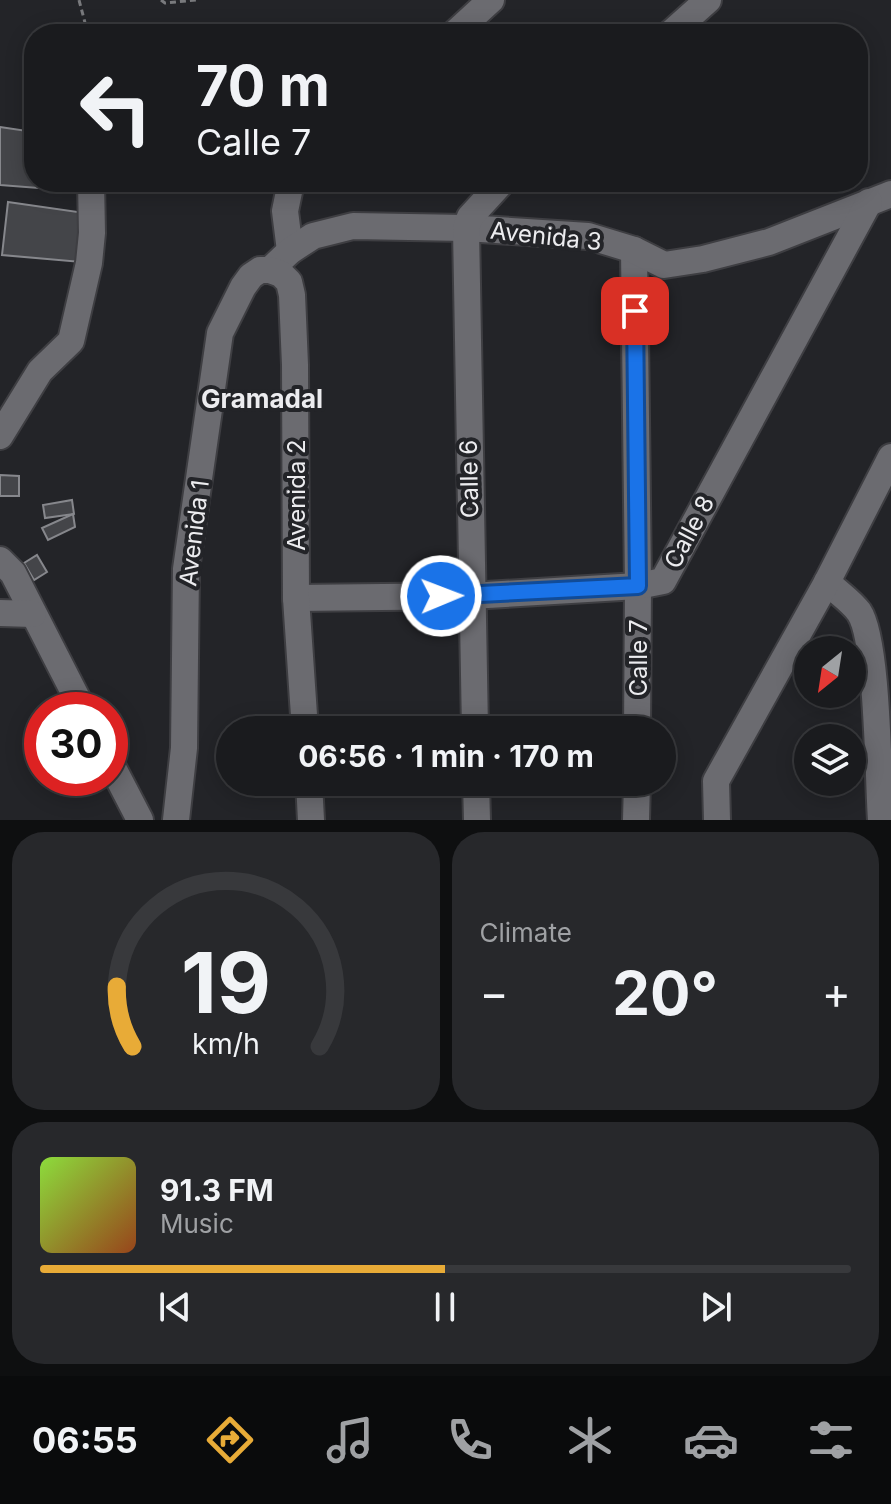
<!DOCTYPE html>
<html lang="en">
<head>
<meta charset="utf-8">
<style>
  :root { --surface:#1a1b1e; --page:#27282b; --text:#f1f3f6; --muted:#9fa1a4; --line:#38393c; --accent:#e8ab37 }
  body { margin:0; font-family:Inter,sans-serif; background:var(--page); color:var(--text); height:100vh; display:flex; flex-direction:column; font-size:30px; white-space:nowrap }
  * { box-sizing:border-box; margin:0 }
  p { font-size:26px; color:var(--muted) }
  .icon { flex:none; width:44px; height:44px; fill:none; stroke:currentColor; stroke-width:2; stroke-linecap:round; stroke-linejoin:round }
  .map { position:relative; height:820px; overflow:hidden }
  .sheet { display:flex; flex-direction:column; gap:12px; padding:12px; background:#0e0f10; flex:1 }
  .sheet>* { flex:none }
  .banner { position:absolute; left:24px; top:24px; width:844px; height:168px; border-radius:32px; box-shadow:0 4px 20px #0003,0 0 0 2px var(--line); background:#1a1b1e; color:var(--text); overflow:hidden }
  .needle { width:52px; rotate:210deg }
  .tools { position:absolute; left:794px; top:636px; display:grid; gap:16px }
  .tools a { display:grid; place-items:center; width:72px; height:72px; border-radius:50%; background:var(--surface); box-shadow:0 4px 20px #0003,0 0 0 2px var(--line); font-size:40px }
  .speed { position:absolute; left:24px; top:692px; display:flex; gap:16px; font-size:40px; font-weight:700; text-align:center }
  .speed>* { display:grid; place-content:center; width:104px; height:104px; border-radius:50%; background:var(--surface); box-shadow:0 4px 20px #0003,0 0 0 2px var(--line); line-height:1 }
  .speed .limit { border:12px solid #d22; background:#fff; color:#111 }
  .pin { position:absolute; display:grid; place-items:center; width:68px; height:68px; color:#fff; margin:-34px; border-radius:16px; box-shadow:0 4px 12px #0006 }
  .me { position:absolute; width:88px; margin:-44px; rotate:89deg; stroke-linejoin:round; filter:drop-shadow(0 0 6px #0008) }
  .turn { display:flex; align-items:center; gap:28px; height:168px; padding:0 40px; font-size:36px }
  .turn .icon { width:104px; height:104px; stroke-width:2.5 }
  .turn b { display:block; font-size:56px; line-height:68px }
  .big { font-size:60px; font-weight:700; line-height:1.1 }
  .sheet .card { flex:1; display:flex; flex-direction:column; justify-content:center; gap:12px; min-width:0; padding:0 28px; border-radius:32px; background:var(--page) }
  .sheet .dial { align-items:center; gap:0 }
  .dial svg { height:208px; overflow:visible; fill:none; stroke:var(--line); stroke-width:7; stroke-linecap:round; text-anchor:middle }
  .dial text { fill:var(--text); stroke:none }
  .song { display:flex; align-items:center; gap:24px }
  .cover { width:96px; height:96px; border-radius:12px; background:linear-gradient(135deg,hsl(90 70% 55%),hsl(20 70% 35%)) }
  .played { height:8px; border-radius:4px; background:linear-gradient(90deg,var(--accent) 50%,var(--line) 50%) }
  .keys { display:flex; justify-content:space-around; direction:ltr }
  .heat { display:flex; justify-content:space-between; align-items:center; font-size:44px; direction:ltr }
  .sheet .tiles { flex:1; display:grid; gap:12px; grid-template-columns:1fr 1fr }
  .card:last-child { grid-column:span 2 }
  .trip { position:absolute; left:216px; top:716px; width:460px; height:80px; border-radius:40px; background:var(--surface); box-shadow:0 4px 20px #0003,0 0 0 2px var(--line); font-weight:700; line-height:80px; text-align:center }
  .tabs { display:flex; height:128px; justify-content:space-around; align-items:center; background:#0a0b0c; color:var(--muted) }
  .tabs .icon { width:56px; height:56px }
  .tabs .current { color:var(--accent) }
  .tabs b { font-size:36px; color:var(--text) }
  .map>svg:first-child { display:block }
  .building { fill:#444549; stroke:#86878c; stroke-width:2 }
  .lines { fill:none; stroke-linecap:round; stroke-linejoin:round }
  .minor-casing { stroke:#3e3e42; stroke-width:30 }
  .path { stroke:#797a7d; stroke-width:3; stroke-dasharray:6 4; stroke-linecap:butt }
  .minor { stroke:#6b6b70; stroke-width:26 }
  .route-casing { stroke:#114b97; stroke-width:20 }
  .route { stroke:#1a73e8; stroke-width:14 }
  .labels { text-anchor:middle; dominant-baseline:central; stroke-width:8; stroke-linejoin:round; paint-order:stroke }
  .street-label { font-size:24px; fill:#ececef; stroke:#232428 }
  .neighbourhood-label { font-size:26px; font-weight:bold; fill:#ececef; stroke:#232428 }
</style>
</head>
<body>
<div class="map">
<svg width="891" height="820" viewBox="0 0 891 820">
  <rect width="100%" height="100%" fill="#232428"/>
  <g class="building">
    <path d="M 0,127 L 34,132 L 34,182 L 64,182 L 64,190 L 0,185 Z"/>
    <path d="M 8,202 L 85,213 L 81,262 L 2,255 Z"/>
    <path d="M 0,475 L 19,476 L 19,496 L 0,496 Z"/>
    <path d="M 72,500 L 74,514 L 45,518 L 43,505 Z"/>
    <path d="M 73,514 L 75,527 L 48,540 L 42,528 Z"/>
    <path d="M 37,555 L 47,572 L 34,580 L 24,563 Z"/>
  </g>
  <g class="lines">
    <defs>
      <g id="minor">
        <path d="M 454,34 L 491,0"/>
        <path d="M 670,34 L 708,0"/>
        <path d="M 634,250 L 638,586 L 637,730"/>
        <path d="M 290,251 L 285,211 L 291,182"/>
        <path d="M 270,270 L 290,251 L 313,236 L 353,226 L 466,228 L 588,236 L 634,250 L 664,265 L 703,259 L 769,242 L 891,194"/>
        <path d="M 0,436 L 40,371 L 71,341 L 89,263 L 92,233 L 91,182"/>
        <path d="M 0,560 L 13,573 L 83,710"/>
        <path d="M 827,582 C 836,591 851,601 859,612 C 878,640 878,779 881,820"/>
        <path d="M 296,598 L 470,596 L 638,586 L 663,581 L 869,202"/>
        <path d="M 0,613 L 33,614"/>
        <path d="M 475,730 L 466,228 L 470,217 L 502,182"/>
        <path d="M 110,762 L 140,820"/>
        <path d="M 309,782 L 311,820"/>
        <path d="M 476,782 L 477,820"/>
        <path d="M 176,820 L 184,748 L 186,569 L 220,333 L 243,287 L 251,276 L 260,270 L 270,270 L 281,274 L 289,282 L 292,295 L 295,365 L 296,598 L 305,730"/>
        <path d="M 636,820 L 637,782"/>
        <path d="M 717,820 L 716,781 L 827,582 L 891,457"/>
      </g>
    </defs>
    <use href="#minor" class="minor-casing"/>
    <g class="path">
      <path d="M 79,0 L 88,34"/>
      <path d="M 161,0 L 165,3 L 196,0"/>
    </g>
    <use href="#minor" class="minor"/>
  </g>
  <g class="lines">
    <defs>
      <path id="route" d="M 441,596 L 638,586 L 635,311"/>
    </defs>
    <use href="#route" class="route-casing"/>
    <use href="#route" class="route"/>
  </g>
  <g class="labels">
    <g class="street-label">
      <text transform="translate(546 236) rotate(6)">Avenida 3</text>
      <text transform="translate(469 479) rotate(-91)">Calle 6</text>
      <text transform="translate(296 495) rotate(-90)">Avenida 2</text>
      <text transform="translate(689 532) rotate(-62)">Calle 8</text>
      <text transform="translate(194 533) rotate(-83)">Avenida 1</text>
      <text transform="translate(638 658) rotate(-90)">Calle 7</text>
    </g>
    <g class="neighbourhood-label">
      <text x="262" y="398">Gramadal</text>
    </g>
  </g>
</svg>
<div class="tools">
<a><svg class="needle" viewBox="-14 -14 28 28"><path d="M0-13l5 13h-10z" fill="#e53935"/><path d="M0 13l5-13h-10z" fill="#9fa1a4"/></svg></a>
<a><svg class="icon" aria-label="layers" viewBox="0 0 24 24"><path d="M12 4l9 5-9 5-9-5zM3 14l9 5 9-5"/></svg></a>
</div>
<div class="speed"><div class="limit">30</div></div>
<div class="pin" style="left:635px;top:311px;background:#d93025"><svg class="icon" aria-label="arrive" viewBox="0 0 24 24"><path d="M6 21V4h12l-3 4 3 4H6"/></svg></div>
<svg class="me" style="left:441px;top:596px" viewBox="-20 -20 40 40"><circle r="17" fill="#1a73e8" stroke="#fff" stroke-width="3"/><path d="M0-11L8 9 0 5-8 9z" fill="#fff"/></svg>
<div class="trip">06:56 · 1 min · 170 m</div>
<div class="banner">
<div class="turn"><svg class="icon" aria-label="left" viewBox="0 0 24 24"><path d="M17 20v-9H6M10 6l-5 5 5 5"/></svg><div><b>70 m</b>Calle 7</div></div>
</div>
</div>
<section class="sheet">
<div class="tiles">
<div class="card dial"><svg viewBox="0 0 100 80">
<path d="M14 69A42 42 0 1 1 86 69"/>
<path d="M14 69A42 42 0 0 1 8 46" stroke="#e8ab37"/>
<text x="50" y="56" font-size="32" font-weight="700">19</text>
<text x="50" y="72" font-size="11">km/h</text>
</svg></div>
<div class="card"><p>Climate</p>
<div class="heat"><a>−</a><b class="big">20°</b><a>+</a></div>
</div>
<div class="card">
<div class="song"><i class="cover"></i><div><b>91.3 FM</b><p>Music</p></div></div>
<div class="played"></div>
<div class="keys"><svg class="icon" aria-label="previous" viewBox="0 0 24 24"><path d="M18 5L8 12l10 7zM5 5v14"/></svg><svg class="icon" aria-label="pause" viewBox="0 0 24 24"><path d="M8 5v14M16 5v14"/></svg><svg class="icon" aria-label="next" viewBox="0 0 24 24"><path d="M6 5l10 7-10 7zM19 5v14"/></svg></div>
</div>
</div>
</section>
<nav class="tabs">
<b>06:55</b>
<svg class="icon current" aria-label="directions" viewBox="0 0 24 24"><path d="M12 3l9 9-9 9-9-9zM9 14v-3h6M13 9l2 2-2 2"/></svg>
<svg class="icon" aria-label="music" viewBox="0 0 24 24"><path d="M9 18V5l10-2v13"/><circle cx="6" cy="18" r="3"/><circle cx="16" cy="16" r="3"/></svg>
<svg class="icon" aria-label="phone" viewBox="0 0 24 24"><path d="M5 4h4l2 5-3 2q2 4 5 5l2-3 5 2v4C11 20 4 13 5 4z"/></svg>
<svg class="icon" aria-label="climate" viewBox="0 0 24 24"><path d="M12 3v18M4 7l16 10M4 17L20 7"/></svg>
<svg class="icon" aria-label="car" viewBox="0 0 24 24"><path d="M5 17H2v-5l4-1 3-4h7l3 4 3 1v5h-3M9 17h6M6 11h13"/><circle cx="7" cy="17" r="2"/><circle cx="17" cy="17" r="2"/></svg>
<svg class="icon" aria-label="filters" viewBox="0 0 24 24"><path d="M4 7h16M4 17h16"/><circle cx="9" cy="7" r="2"/><circle cx="15" cy="17" r="2"/></svg>
</nav>
</body>
</html>
